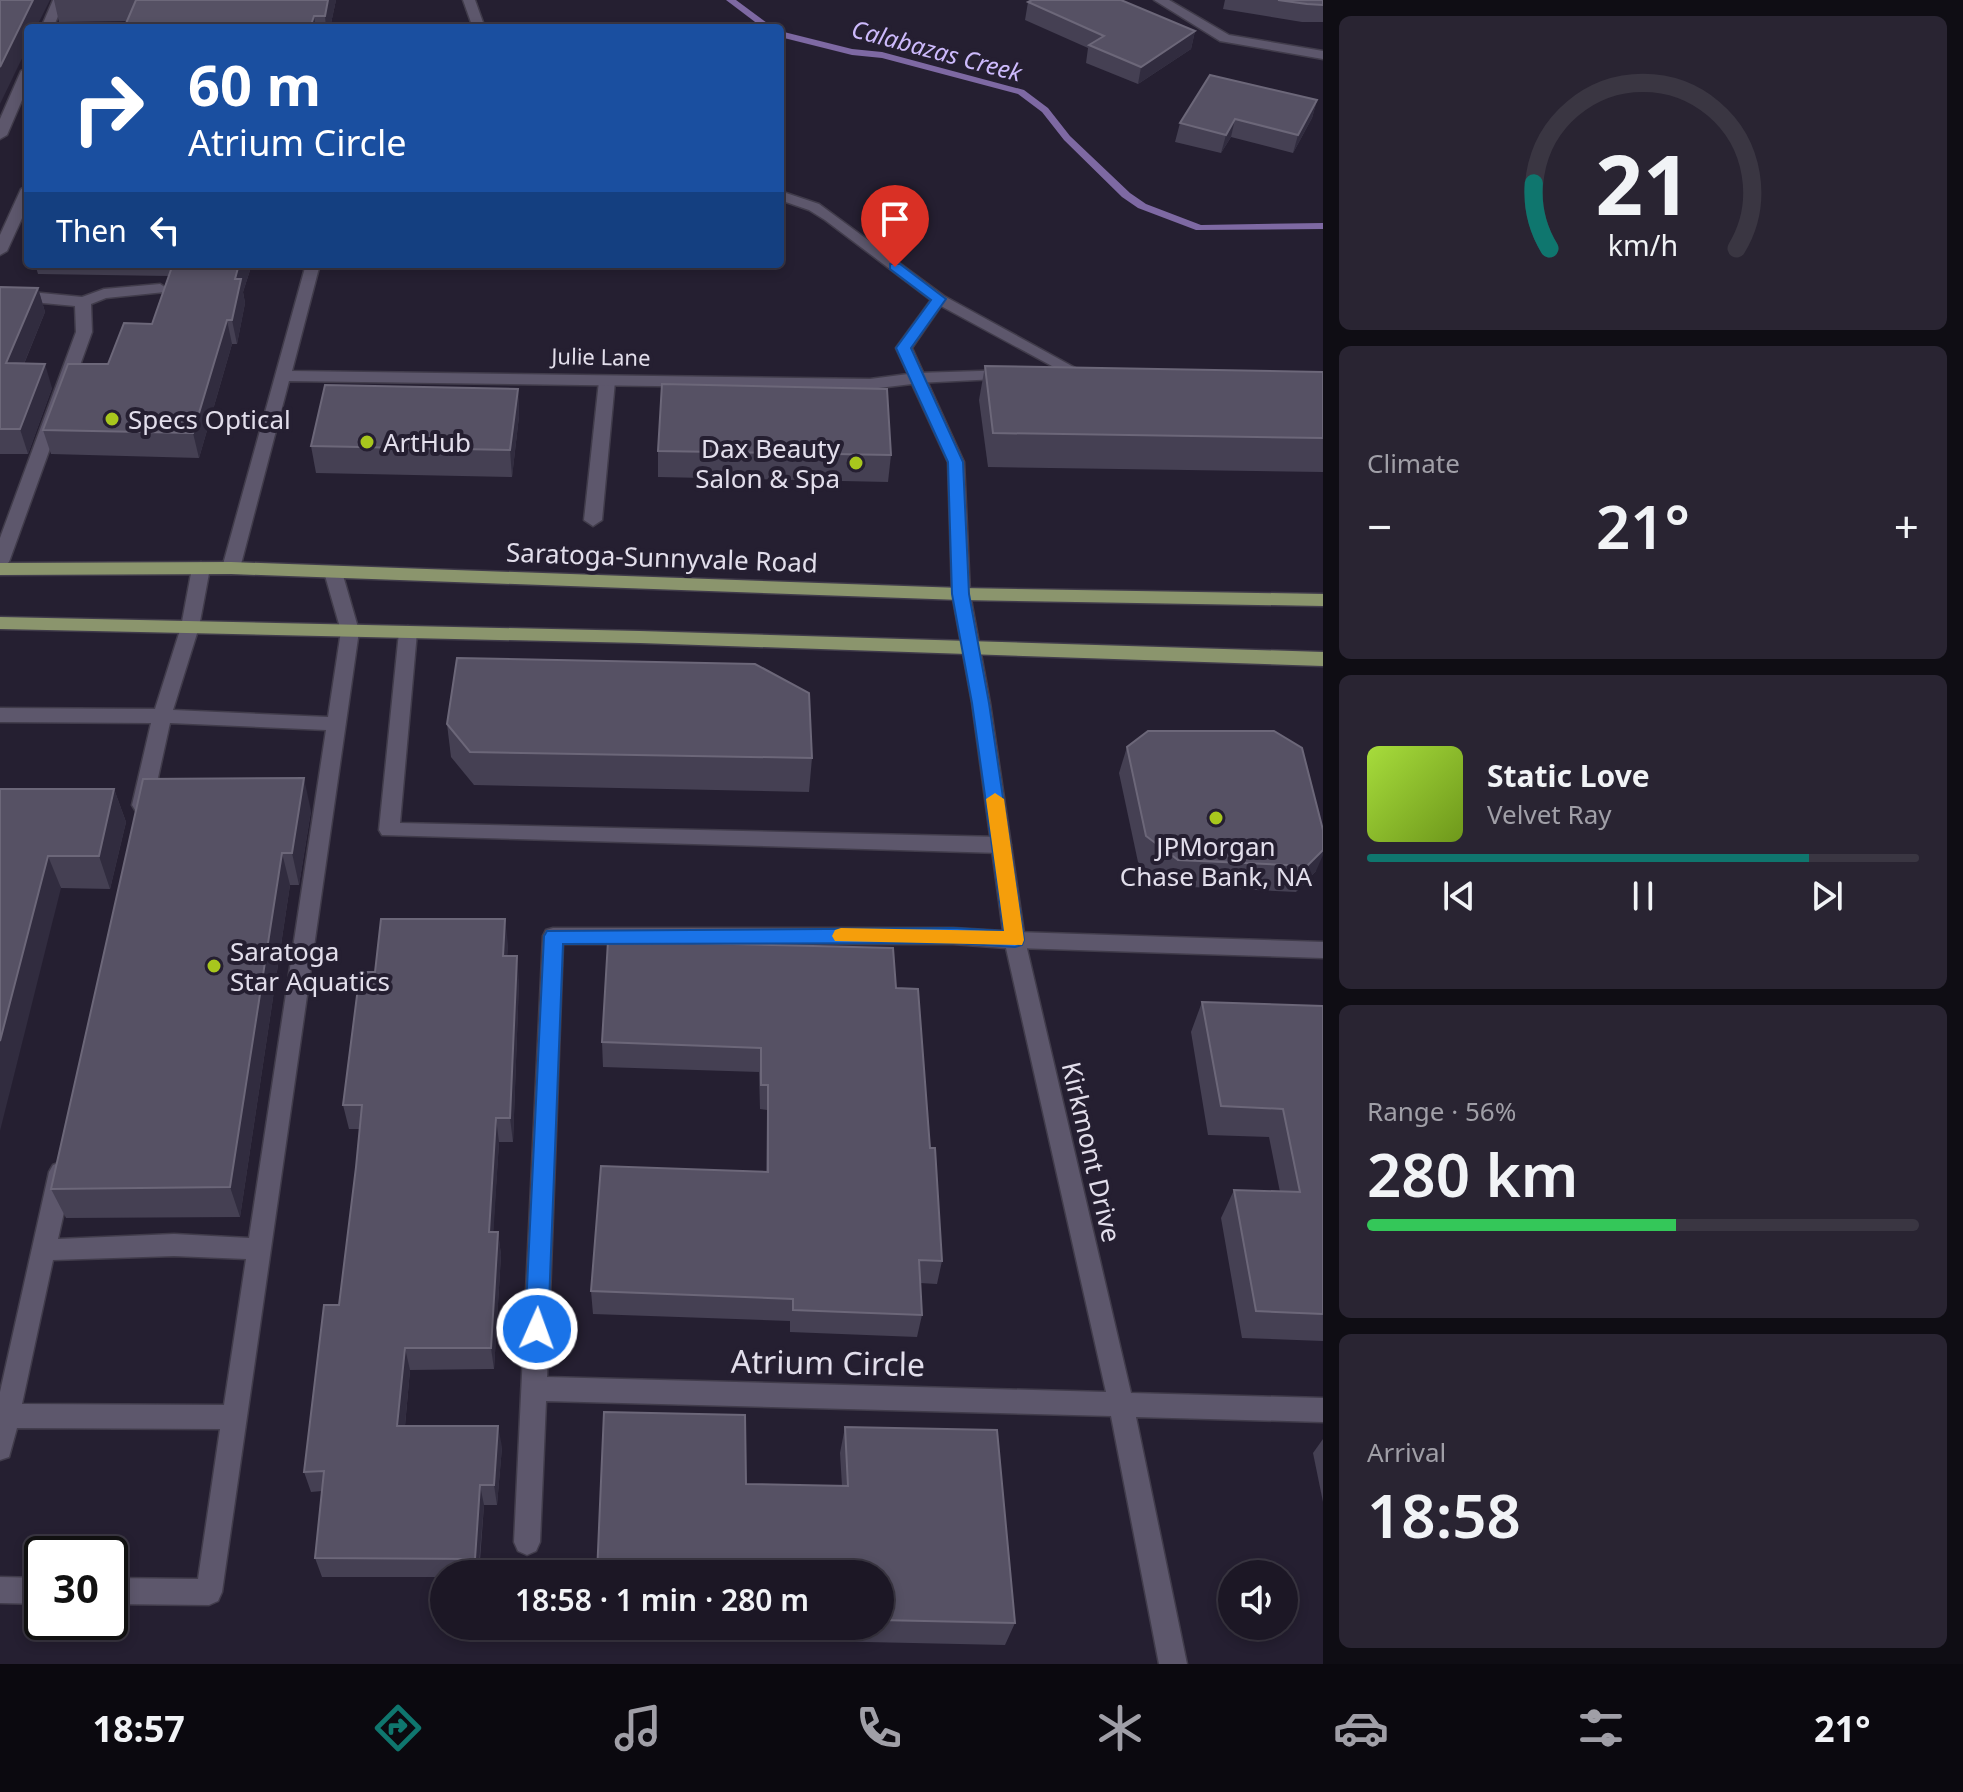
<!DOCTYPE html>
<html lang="en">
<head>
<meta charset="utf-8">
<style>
  :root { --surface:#1c1725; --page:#292432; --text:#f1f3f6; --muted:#a09fa7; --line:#3a3642; --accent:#0f766e }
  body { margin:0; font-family:"Noto Sans",sans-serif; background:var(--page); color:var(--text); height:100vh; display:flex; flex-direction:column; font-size:30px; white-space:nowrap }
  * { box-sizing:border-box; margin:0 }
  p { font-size:26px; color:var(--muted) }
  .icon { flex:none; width:44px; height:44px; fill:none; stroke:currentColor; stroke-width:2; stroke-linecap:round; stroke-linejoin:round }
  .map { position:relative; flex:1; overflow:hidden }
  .panel { display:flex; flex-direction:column; gap:16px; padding:16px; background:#0f0d14; width:640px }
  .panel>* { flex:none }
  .guide { position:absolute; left:24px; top:24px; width:760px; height:244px; border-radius:8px; box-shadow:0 4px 12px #0003,0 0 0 2px var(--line); background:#1a4fa0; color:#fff; overflow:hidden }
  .fabs { position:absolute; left:1218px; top:1560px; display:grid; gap:16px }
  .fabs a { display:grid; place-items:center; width:80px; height:80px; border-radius:50%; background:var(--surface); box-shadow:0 4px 12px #0003,0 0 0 2px var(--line); font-size:40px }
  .speed { position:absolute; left:24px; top:1536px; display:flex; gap:16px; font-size:40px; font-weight:700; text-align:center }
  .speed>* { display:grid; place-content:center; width:104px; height:104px; border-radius:50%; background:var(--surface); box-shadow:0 4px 12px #0003,0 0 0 2px var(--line); line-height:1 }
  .speed .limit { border:4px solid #111; border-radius:12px; background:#fff; color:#111 }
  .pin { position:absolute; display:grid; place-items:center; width:68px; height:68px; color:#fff; margin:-82px -34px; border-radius:50% 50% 50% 0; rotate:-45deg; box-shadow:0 0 8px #0007 }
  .pin .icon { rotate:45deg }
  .me { position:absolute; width:88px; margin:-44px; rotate:2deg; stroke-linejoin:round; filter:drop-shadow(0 0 6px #0008) }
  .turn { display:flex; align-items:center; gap:28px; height:168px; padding:0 32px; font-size:36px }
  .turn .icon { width:104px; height:104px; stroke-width:2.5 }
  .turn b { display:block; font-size:56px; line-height:68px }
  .then { display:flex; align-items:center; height:76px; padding:0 32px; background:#0003; gap:16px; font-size:30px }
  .big { font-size:60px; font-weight:600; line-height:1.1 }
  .panel .widget { flex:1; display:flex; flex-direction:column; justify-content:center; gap:12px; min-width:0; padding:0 28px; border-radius:12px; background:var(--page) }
  .panel .dial { align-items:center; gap:0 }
  .dial svg { height:208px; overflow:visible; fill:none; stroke:var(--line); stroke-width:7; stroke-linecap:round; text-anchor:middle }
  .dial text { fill:var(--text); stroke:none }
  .song { display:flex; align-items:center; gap:24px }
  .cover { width:96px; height:96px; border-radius:12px; background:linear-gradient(135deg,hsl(80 70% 55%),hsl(80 70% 35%)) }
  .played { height:8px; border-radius:4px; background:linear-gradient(90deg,var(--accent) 80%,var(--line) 80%) }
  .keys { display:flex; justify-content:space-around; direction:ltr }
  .heat { display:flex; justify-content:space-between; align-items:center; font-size:44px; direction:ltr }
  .charge { height:12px; border-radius:6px; background:linear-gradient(90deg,#34c759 56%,var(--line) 0) }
  .trip { position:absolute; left:430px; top:1560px; width:464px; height:80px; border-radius:40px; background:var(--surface); box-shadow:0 4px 12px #0003,0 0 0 2px var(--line); font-weight:600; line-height:80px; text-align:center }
  .tab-bar { display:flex; height:128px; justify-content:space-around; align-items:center; background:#0b090f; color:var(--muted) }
  .tab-bar .icon { width:56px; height:56px }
  .tab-bar .current { color:var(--accent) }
  .tab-bar b { font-size:36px; color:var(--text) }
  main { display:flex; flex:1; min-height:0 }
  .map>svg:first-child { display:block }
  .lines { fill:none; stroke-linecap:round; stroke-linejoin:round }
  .stream { fill:#7e69a3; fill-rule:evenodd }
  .service-casing { stroke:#413c4b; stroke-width:3 }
  .minor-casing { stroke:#413c4b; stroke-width:3 }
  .primary-casing { stroke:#413c4b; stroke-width:3 }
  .service { fill:#5d576c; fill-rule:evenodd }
  .minor { fill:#5d576c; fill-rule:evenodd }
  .primary { fill:#8b956d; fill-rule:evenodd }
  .wall { fill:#454053 }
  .shaded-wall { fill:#312c3f }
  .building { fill:#565164; stroke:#6c6779; stroke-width:2 }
  .route { fill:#1a73e8; stroke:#114b97; stroke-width:2 }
  .slow { fill:#f59e0b }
  .poi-dot { fill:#a8c71d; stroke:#251f31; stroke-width:3 }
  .labels { text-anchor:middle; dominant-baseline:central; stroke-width:8; stroke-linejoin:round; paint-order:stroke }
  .far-street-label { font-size:22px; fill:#e2deeb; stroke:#251f31 }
  .far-water-label { font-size:24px; font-style:italic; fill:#cdbafc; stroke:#251f31 }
  .poi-label { font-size:26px; fill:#e2deeb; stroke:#251f31; text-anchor:start }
  .street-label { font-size:26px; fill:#e2deeb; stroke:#251f31 }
  .near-street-label { font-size:32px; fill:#e2deeb; stroke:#251f31 }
</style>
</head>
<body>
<main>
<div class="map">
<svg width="1323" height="1664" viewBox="0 0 1323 1664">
  <rect width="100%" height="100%" fill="#251f31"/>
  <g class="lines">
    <g class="stream">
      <path d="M 726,0 L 736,0 L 774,28 L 763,28 Z"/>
      <path d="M 780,31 L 852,49 L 882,52 L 1024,90 L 1048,108 L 1070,136 L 1130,193 L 1146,204 L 1201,225 L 1323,223 L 1323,229 L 1196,230 L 1138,208 L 1122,197 L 1064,140 L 1042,112 L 1018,94 L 882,58 L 852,55 L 780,37 Z"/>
    </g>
    <defs>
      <g id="service">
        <path d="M 53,0 L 65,0 L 53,28 L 41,28 Z"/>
        <path d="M 28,67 L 28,86 L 7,135 L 0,139 L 0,119 L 21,71 Z"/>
        <path d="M 1011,370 L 1017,372 L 1017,378 L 917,383 L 909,378 L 917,373 Z"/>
        <path d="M 607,376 L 615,381 L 602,520 L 593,526 L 584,520 L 599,381 Z"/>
        <path d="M 201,562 L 210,568 L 199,627 L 173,710 L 328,717 L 341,631 L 324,572 L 327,568 L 339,568 L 342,572 L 359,631 L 222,1592 L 218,1601 L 209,1605 L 110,1604 L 110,1578 L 198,1579 L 220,1429 L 17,1428 L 9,1457 L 0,1460 L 0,1392 L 49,1172 L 53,1165 L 61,1162 L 69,1165 L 73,1172 L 58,1239 L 174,1234 L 249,1238 L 326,730 L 170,723 L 152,805 L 149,810 L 135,810 L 132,805 L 151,723 L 0,722 L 0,708 L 155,709 L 181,627 L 192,568 ZM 174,1256 L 246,1259 L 224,1405 L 22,1404 L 53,1260 Z"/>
        <path d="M 408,626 L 417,632 L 400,823 L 1001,837 L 1008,840 L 1011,845 L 1008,850 L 1001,853 L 382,835 L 379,830 L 399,632 Z"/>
        <path d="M 1015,932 L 1323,942 L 1323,958 L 1015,948 L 1008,946 L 1005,940 L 1008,934 Z"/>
        <path d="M 0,1577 L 42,1578 L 42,1604 L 0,1603 Z"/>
      </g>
      <g id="minor">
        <path d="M 463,0 L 475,0 L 485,28 L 473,28 Z"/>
        <path d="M 1154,0 L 1169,0 L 1229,35 L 1323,51 L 1323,59 L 1220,41 Z"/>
        <path d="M 28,185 L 28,205 L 7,251 L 0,255 L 0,235 L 21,189 Z"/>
        <path d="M 780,191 L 819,204 L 944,296 L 1090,376 L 1088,379 L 1076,379 L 941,306 L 912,348 L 964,462 L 970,594 L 990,703 L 1025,940 L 1131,1393 L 1323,1398 L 1323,1422 L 1136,1417 L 1187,1664 L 1159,1664 L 1111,1416 L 546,1401 L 540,1542 L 536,1551 L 527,1555 L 518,1551 L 514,1542 L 543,936 L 546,930 L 553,928 L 953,928 L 1003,931 L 972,703 L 952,594 L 948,462 L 912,384 L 870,389 L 289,381 L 240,568 L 231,574 L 222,568 L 306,264 L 320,264 L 292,371 L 870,379 L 908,374 L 896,348 L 931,300 L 825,220 L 809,210 L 780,200 ZM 563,944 L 953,944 L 1006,948 L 1106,1392 L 547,1377 Z"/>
        <path d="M 160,284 L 168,289 L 165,292 L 106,298 L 91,304 L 92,332 L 9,562 L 0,568 L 0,538 L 76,332 L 75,306 L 0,299 L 0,289 L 82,297 L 104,289 Z"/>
      </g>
      <g id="primary">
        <path d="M 231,562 L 961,588 L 1323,594 L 1323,606 L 961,600 L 231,574 L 0,575 L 0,563 Z"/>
        <path d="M 0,617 L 640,631 L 1323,652 L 1323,666 L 640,643 L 0,629 Z"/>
      </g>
    </defs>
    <use href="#service" class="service-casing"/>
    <use href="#minor" class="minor-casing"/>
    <use href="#primary" class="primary-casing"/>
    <use href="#service" class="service"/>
    <use href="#minor" class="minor"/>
    <use href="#primary" class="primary"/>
  </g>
  <g class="wall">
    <path d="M 54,0 L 336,0 L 330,28 L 124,28 L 127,21 L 59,22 Z"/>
    <path d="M 1225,0 L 1323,0 L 1323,22 L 1302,22 L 1223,9 Z"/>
    <path d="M 1028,2 L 1195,31 L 1191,49 L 1138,84 L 1086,63 L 1088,48 L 1025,20 Z"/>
    <path d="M 1317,100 L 1312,118 L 1293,153 L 1231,137 L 1221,153 L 1175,142 L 1180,123 Z"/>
    <path d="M 35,264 L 252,264 L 243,292 L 245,303 L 237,344 L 232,344 L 199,458 L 51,454 L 43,430 L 108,364 L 152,324 L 169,276 L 38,274 Z"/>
    <path d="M 0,287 L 38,288 L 45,312 L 24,364 L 52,388 L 28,454 L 0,454 Z"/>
    <path d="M 985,366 L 1323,372 L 1323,472 L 988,467 L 979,400 Z"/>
    <path d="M 518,389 L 519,416 L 512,477 L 316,473 L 311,446 Z"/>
    <path d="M 658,451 L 891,455 L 888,482 L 658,477 Z"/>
    <path d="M 447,724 L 812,758 L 809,792 L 474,785 L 451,757 Z"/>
    <path d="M 1127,747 L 1316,871 L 1296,892 L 1169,886 L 1138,862 L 1119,773 Z"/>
    <path d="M 0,789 L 114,789 L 126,822 L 110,889 L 61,888 Z"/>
    <path d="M 311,811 L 299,885 L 290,885 L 240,1217 L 66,1218 L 51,1189 Z"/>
    <path d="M 508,944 L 507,956 L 519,981 L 513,1142 L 499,1142 L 493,1232 L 498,1232 L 501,1255 L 494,1369 L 410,1370 L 405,1426 L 502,1447 L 497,1505 L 484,1505 L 479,1574 L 444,1574 L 444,1577 L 322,1577 L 315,1558 L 322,1491 L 311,1492 L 304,1472 L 339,1305 L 356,1167 L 360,1129 L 349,1129 L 343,1105 L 375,972 Z"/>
    <path d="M 896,988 L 930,1148 L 942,1261 L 937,1284 L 920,1283 L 922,1315 L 917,1337 L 790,1332 L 790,1321 L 593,1314 L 591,1291 L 766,1172 L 767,1110 L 760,1109 L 759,1072 L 603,1067 L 602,1042 Z"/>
    <path d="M 1202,1002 L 1323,1006 L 1323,1341 L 1242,1338 L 1221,1218 L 1234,1190 L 1280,1192 L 1269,1137 L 1208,1135 L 1191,1032 Z"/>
    <path d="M 845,1427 L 1015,1623 L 1005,1645 L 597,1636 L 596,1626 L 880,1626 L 880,1574 L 746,1484 L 842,1486 L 840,1453 Z"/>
    <path d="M 1323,1439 L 1323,1502 L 1313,1453 Z"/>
  </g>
  <g class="shaded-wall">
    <path d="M 33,0 L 50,0 L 36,28 L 28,28 L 28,46 L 0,104 L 0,67 Z"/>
    <path d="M 328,0 L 336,0 L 330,28 L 326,28 L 325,16 Z"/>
    <path d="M 314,16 L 316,28 L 310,28 Z"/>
    <path d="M 1195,31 L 1191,49 L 1138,84 L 1141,67 Z"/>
    <path d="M 1317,100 L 1312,118 L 1293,153 L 1298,135 Z"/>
    <path d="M 1235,119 L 1231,137 L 1221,153 L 1226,135 Z"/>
    <path d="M 239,264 L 252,264 L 243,292 L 245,303 L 237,344 L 232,320 L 235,279 Z"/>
    <path d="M 38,288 L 45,312 L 14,388 L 6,363 Z"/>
    <path d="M 227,320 L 232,344 L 199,458 L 193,433 Z"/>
    <path d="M 45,364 L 52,388 L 28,454 L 20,429 Z"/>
    <path d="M 518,389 L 519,416 L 512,477 L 510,450 Z"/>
    <path d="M 304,778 L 311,811 L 299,885 L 292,853 Z"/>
    <path d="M 114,789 L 126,822 L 110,889 L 99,856 Z"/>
    <path d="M 1323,850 L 1323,855 L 1316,871 L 1296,892 L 1307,866 Z"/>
    <path d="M 282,853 L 290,885 L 240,1217 L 230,1187 Z"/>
    <path d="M 48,856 L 61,888 L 0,1131 L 0,1041 Z"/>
    <path d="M 505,919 L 508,944 L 506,981 L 503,956 Z"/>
    <path d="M 517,956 L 519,981 L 513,1142 L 510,1118 Z"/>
    <path d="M 496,1118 L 499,1142 L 492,1255 L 489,1232 Z"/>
    <path d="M 498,1232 L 501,1255 L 494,1369 L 491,1348 Z"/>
    <path d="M 405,1348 L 410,1370 L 403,1447 L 397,1426 Z"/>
    <path d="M 498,1426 L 502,1447 L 497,1505 L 494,1485 Z"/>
    <path d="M 480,1485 L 484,1505 L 478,1574 L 475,1559 Z"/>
  </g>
  <g class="building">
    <path d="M 0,0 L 33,0 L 0,67 Z"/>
    <path d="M 136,0 L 328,0 L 325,16 L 314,16 L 310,28 L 124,28 Z"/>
    <path d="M 1032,0 L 1121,0 L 1195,31 L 1141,67 L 1089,45 L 1104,36 L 1028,2 Z"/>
    <path d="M 1278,0 L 1323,0 L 1323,5 L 1307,4 Z"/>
    <path d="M 1210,75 L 1317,100 L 1298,135 L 1235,119 L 1226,135 L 1180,123 Z"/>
    <path d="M 173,264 L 239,264 L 235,279 L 241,279 L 232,320 L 227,320 L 193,433 L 43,430 L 68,364 L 108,364 L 124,323 L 152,324 Z"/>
    <path d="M 0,287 L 38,288 L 6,363 L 45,364 L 20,429 L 0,429 Z"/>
    <path d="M 985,366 L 1323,372 L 1323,438 L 993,433 Z"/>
    <path d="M 662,384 L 887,389 L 891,455 L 658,451 Z"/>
    <path d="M 325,385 L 518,389 L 510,450 L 311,446 Z"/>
    <path d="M 457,658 L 755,664 L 809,693 L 812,758 L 470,752 L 447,724 Z"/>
    <path d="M 1148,731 L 1274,731 L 1302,748 L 1323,830 L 1323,850 L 1307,866 L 1178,860 L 1146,836 L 1127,747 Z"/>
    <path d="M 304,778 L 292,853 L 282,853 L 230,1187 L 51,1189 L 143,779 Z"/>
    <path d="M 0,789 L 114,789 L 99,856 L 48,856 L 0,1041 Z"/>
    <path d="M 381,919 L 505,919 L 503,956 L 517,956 L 510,1118 L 496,1118 L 489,1232 L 498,1232 L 491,1348 L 405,1348 L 397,1426 L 498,1426 L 494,1485 L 480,1485 L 475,1559 L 315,1558 L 324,1471 L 304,1472 L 324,1305 L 339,1305 L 356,1167 L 362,1105 L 343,1105 L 360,972 L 375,972 Z"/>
    <path d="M 608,941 L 893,948 L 896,988 L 918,989 L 930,1148 L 935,1148 L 942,1261 L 919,1260 L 922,1315 L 793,1310 L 793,1299 L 591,1291 L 601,1166 L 768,1172 L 768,1085 L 761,1085 L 761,1048 L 602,1042 Z"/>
    <path d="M 1202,1002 L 1323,1006 L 1323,1314 L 1256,1311 L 1234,1190 L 1300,1192 L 1283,1109 L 1221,1106 Z"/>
    <path d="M 604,1412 L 745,1415 L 746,1484 L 848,1486 L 845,1427 L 997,1430 L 1015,1623 L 880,1620 L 880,1574 L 597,1574 Z"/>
  </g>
  <path class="route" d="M 890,264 L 900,264 L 946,299 L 911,348 L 963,462 L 969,594 L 989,703 L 1024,940 L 1022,945 L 1015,947 L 953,943 L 563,944 L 548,1329 L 544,1336 L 537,1339 L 529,1336 L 525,1329 L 544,936 L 547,931 L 953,928 L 1004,931 L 972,703 L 952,594 L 948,462 L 896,348 L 931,300 L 890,269 Z"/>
  <path class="slow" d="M 995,793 L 1004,799 L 1024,940 L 1022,945 L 835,941 L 832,936 L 835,930 L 841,928 L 1004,931 L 986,799 Z"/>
  <g class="poi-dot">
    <circle cx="112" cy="419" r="8"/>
    <circle cx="367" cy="442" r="8"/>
    <circle cx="856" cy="463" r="8"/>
    <circle cx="1216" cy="818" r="8"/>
    <circle cx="214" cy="966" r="8"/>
  </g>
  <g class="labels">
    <g class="far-street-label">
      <text transform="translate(601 356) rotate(1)">Julie Lane</text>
    </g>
    <g class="far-water-label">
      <text transform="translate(937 50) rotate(15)">Calabazas Creek</text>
    </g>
    <g class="poi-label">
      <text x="128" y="419">Specs Optical</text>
      <text x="383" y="442">ArtHub</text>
      <text x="840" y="448" text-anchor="end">Dax Beauty<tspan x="840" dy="30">Salon &amp; Spa</tspan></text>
      <text x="1216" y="846" text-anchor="middle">JPMorgan<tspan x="1216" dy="30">Chase Bank, NA</tspan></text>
      <text x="230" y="951">Saratoga<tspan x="230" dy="30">Star Aquatics</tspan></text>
    </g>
    <g class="street-label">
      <text transform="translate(662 557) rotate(2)">Saratoga-Sunnyvale Road</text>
      <text transform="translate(1092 1152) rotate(77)">Kirkmont Drive</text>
    </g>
    <g class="near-street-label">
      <text transform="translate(828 1362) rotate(1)">Atrium Circle</text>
    </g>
  </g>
</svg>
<div class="fabs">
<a><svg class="icon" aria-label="sound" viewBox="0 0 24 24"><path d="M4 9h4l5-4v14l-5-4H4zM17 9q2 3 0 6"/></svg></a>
</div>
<div class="speed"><div class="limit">30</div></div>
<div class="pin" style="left:895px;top:267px;background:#d93025"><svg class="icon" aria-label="arrive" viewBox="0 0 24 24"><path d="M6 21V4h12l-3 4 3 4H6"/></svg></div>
<svg class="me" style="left:537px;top:1329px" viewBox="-20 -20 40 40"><circle r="17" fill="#1a73e8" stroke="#fff" stroke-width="3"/><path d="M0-11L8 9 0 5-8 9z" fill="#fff"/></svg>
<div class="trip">18:58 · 1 min · 280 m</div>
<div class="guide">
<div class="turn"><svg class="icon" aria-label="right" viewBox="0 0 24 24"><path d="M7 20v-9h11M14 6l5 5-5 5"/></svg><div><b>60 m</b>Atrium Circle</div></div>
<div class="then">Then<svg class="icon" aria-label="left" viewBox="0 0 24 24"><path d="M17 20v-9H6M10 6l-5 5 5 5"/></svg></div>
</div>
</div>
<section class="panel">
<div class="widget dial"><svg viewBox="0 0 100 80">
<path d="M14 69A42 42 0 1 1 86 69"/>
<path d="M14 69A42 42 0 0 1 8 44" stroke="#0f766e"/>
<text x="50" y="56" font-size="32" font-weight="700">21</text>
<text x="50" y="72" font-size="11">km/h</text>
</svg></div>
<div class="widget"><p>Climate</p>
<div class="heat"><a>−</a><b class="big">21°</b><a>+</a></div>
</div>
<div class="widget">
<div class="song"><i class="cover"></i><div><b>Static Love</b><p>Velvet Ray</p></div></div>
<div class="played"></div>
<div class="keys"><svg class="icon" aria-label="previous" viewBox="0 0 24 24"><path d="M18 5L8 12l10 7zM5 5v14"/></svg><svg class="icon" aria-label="pause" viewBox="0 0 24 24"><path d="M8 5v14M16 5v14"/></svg><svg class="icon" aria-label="next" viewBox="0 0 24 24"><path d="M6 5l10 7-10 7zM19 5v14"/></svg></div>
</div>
<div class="widget"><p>Range · 56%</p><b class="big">280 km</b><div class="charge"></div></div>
<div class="widget"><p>Arrival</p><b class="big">18:58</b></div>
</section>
</main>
<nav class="tab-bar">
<b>18:57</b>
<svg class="icon current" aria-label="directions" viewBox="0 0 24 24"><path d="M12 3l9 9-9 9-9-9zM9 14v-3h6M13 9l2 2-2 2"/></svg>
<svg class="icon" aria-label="music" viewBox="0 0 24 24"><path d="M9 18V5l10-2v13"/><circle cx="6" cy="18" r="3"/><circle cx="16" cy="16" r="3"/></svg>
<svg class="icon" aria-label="phone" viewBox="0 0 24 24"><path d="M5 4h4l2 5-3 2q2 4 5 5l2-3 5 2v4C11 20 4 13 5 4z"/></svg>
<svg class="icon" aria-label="climate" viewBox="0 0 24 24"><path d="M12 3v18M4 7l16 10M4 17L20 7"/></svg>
<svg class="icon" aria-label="car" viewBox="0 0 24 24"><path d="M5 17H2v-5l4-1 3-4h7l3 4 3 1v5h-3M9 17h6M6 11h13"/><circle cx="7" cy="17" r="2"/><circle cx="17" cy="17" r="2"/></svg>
<svg class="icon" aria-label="filters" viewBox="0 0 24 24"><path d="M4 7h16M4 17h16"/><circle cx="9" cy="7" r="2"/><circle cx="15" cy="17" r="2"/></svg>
<b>21°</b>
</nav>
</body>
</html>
